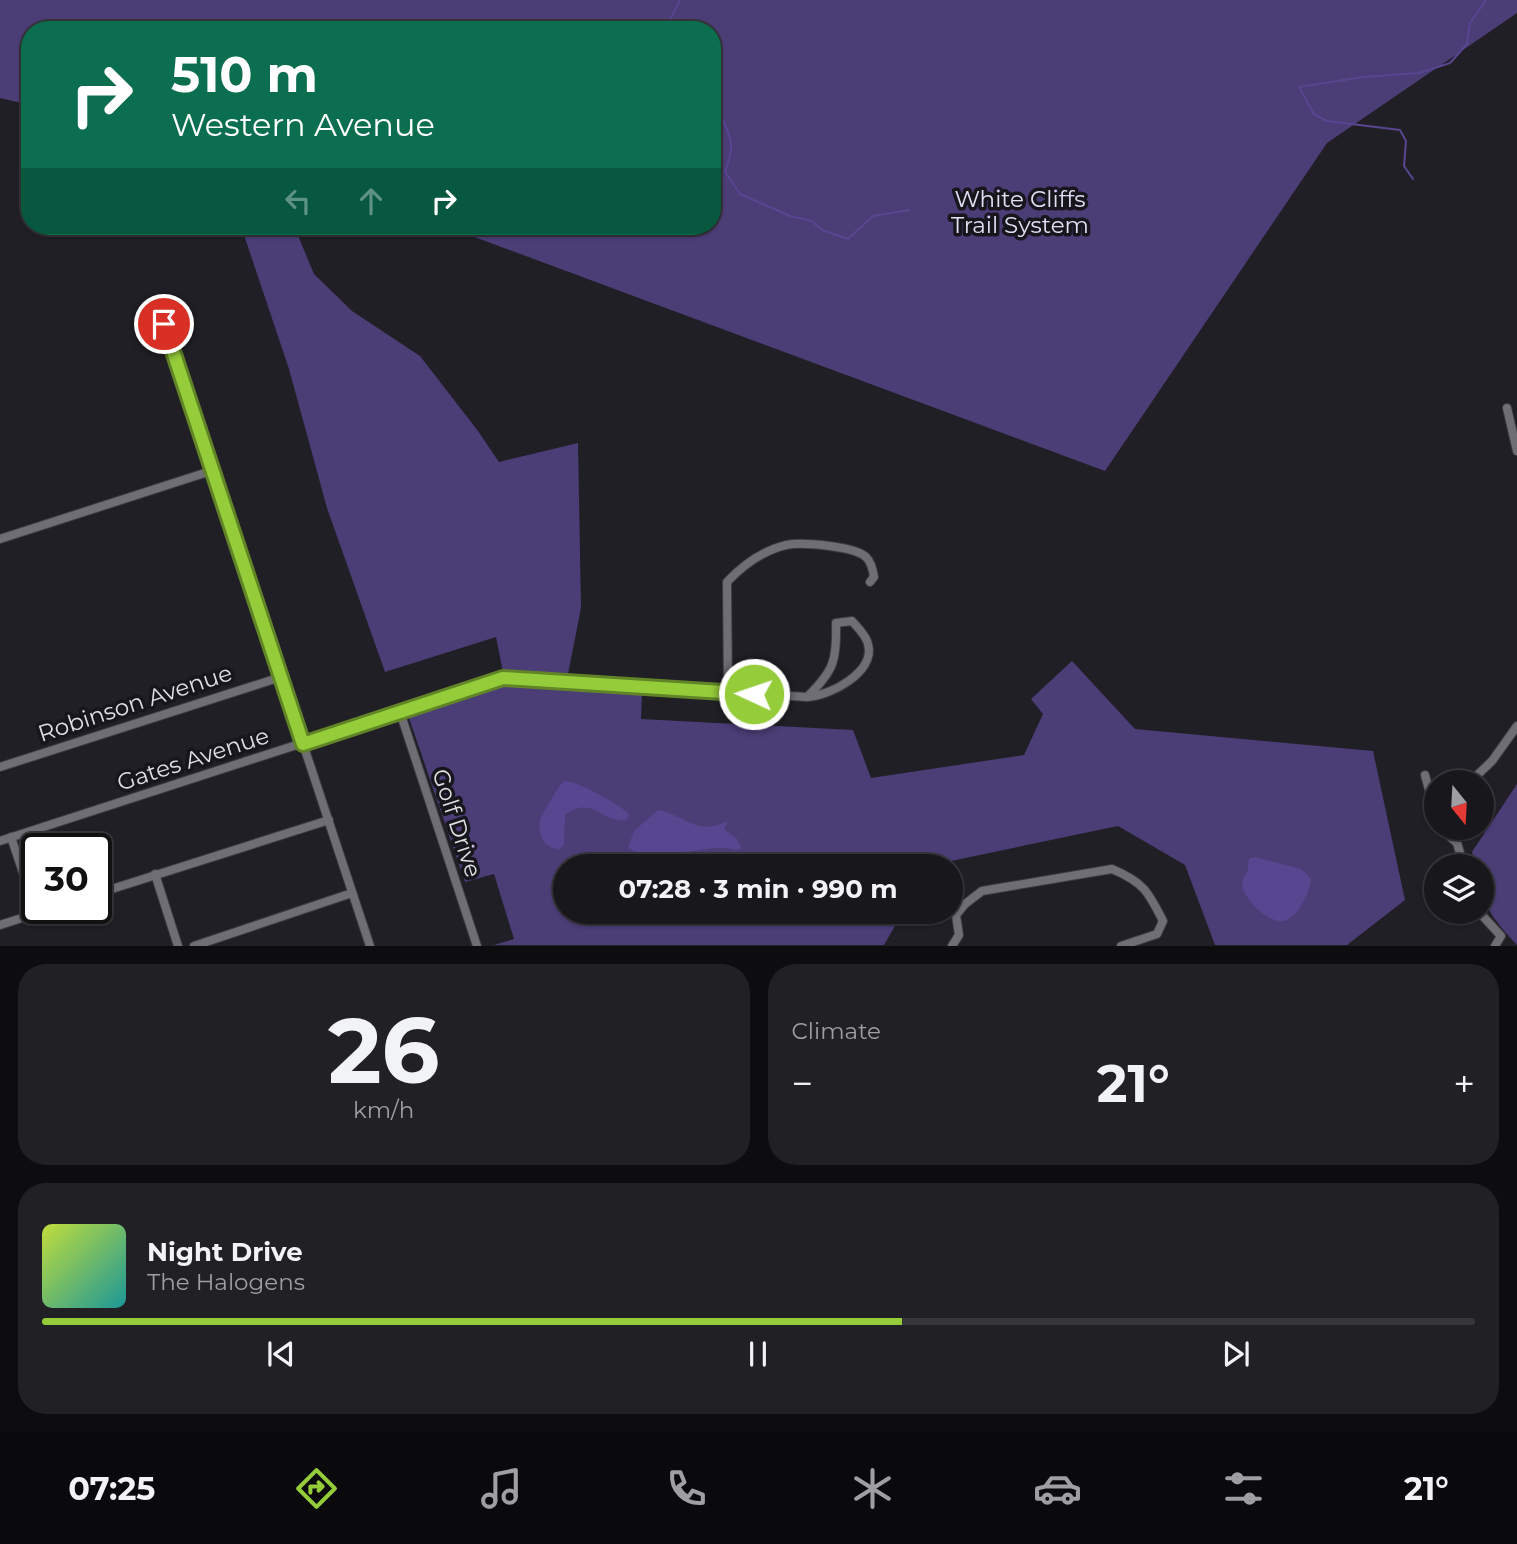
<!DOCTYPE html>
<html lang="en">
<head>
<meta charset="utf-8">
<style>
  :root { --surface:#18171c; --page:#212025; --text:#f1f3f6; --muted:#9f9fa3; --line:#36363b; --accent:#95cc3a }
  body { margin:0; font-family:Montserrat,sans-serif; background:var(--page); color:var(--text); height:100vh; display:flex; flex-direction:column; font-size:26px; white-space:nowrap }
  * { box-sizing:border-box; margin:0 }
  p { font-size:23px; color:var(--muted) }
  .icon { flex:none; width:38px; height:38px; fill:none; stroke:currentColor; stroke-width:2; stroke-linecap:round; stroke-linejoin:round }
  .map { position:relative; height:946px; overflow:hidden }
  .sheet { display:flex; flex-direction:column; gap:18px; padding:18px; background:#0d0d0f; flex:1 }
  .sheet>* { flex:none }
  .banner { position:absolute; left:21px; top:21px; width:700px; height:214px; border-radius:28px; box-shadow:0 2px 5px #0004,0 0 0 2px var(--line); background:#0b6e4f; color:#fff; overflow:hidden }
  .needle { width:46px; rotate:162deg }
  .buttons { position:absolute; left:1424px; top:770px; display:grid; gap:14px }
  .buttons a { display:grid; place-items:center; width:70px; height:70px; border-radius:50%; background:var(--surface); box-shadow:0 2px 5px #0004,0 0 0 2px var(--line); font-size:35px }
  .speed { position:absolute; left:21px; top:833px; display:flex; gap:14px; font-size:35px; font-weight:700; text-align:center }
  .speed>* { display:grid; place-content:center; width:91px; height:91px; border-radius:50%; background:var(--surface); box-shadow:0 2px 5px #0004,0 0 0 2px var(--line); line-height:1 }
  .speed .limit { border:4px solid #111; border-radius:10px; background:#fff; color:#111 }
  .pin { position:absolute; display:grid; place-items:center; width:60px; height:60px; color:#fff; margin:-30px; border:4px solid #fff; border-radius:50%; box-shadow:0 2px 7px #0007 }
  .me { position:absolute; width:77px; margin:-38px; rotate:273deg; stroke-linejoin:round; filter:drop-shadow(0 0 5px #0008) }
  .turn { display:flex; align-items:center; gap:24px; height:147px; padding:0 35px; font-size:32px }
  .turn .icon { width:91px; height:91px; stroke-width:2.5 }
  .turn b { display:block; font-size:49px; line-height:60px }
  .lanes { display:flex; align-items:center; height:66px; padding:0 35px; background:#0003; justify-content:center; gap:35px; direction:ltr }
  .lanes .off { opacity:.35 }
  .big { font-size:52px; font-weight:700; line-height:1.1 }
  .sheet .card { flex:1; display:flex; flex-direction:column; justify-content:center; gap:10px; min-width:0; padding:0 24px; border-radius:28px; background:var(--page) }
  .sheet .dial { align-items:center; gap:0 }
  .dial b { font-size:91px; line-height:1 }
  .song { display:flex; align-items:center; gap:21px }
  .cover { width:84px; height:84px; border-radius:10px; background:linear-gradient(135deg,hsl(70 70% 55%),hsl(180 70% 35%)) }
  .played { height:7px; border-radius:4px; background:linear-gradient(90deg,var(--accent) 60%,var(--line) 60%) }
  .keys { display:flex; justify-content:space-around; direction:ltr }
  .heat { display:flex; justify-content:space-between; align-items:center; font-size:38px; direction:ltr }
  .sheet .tiles { flex:1; display:grid; gap:18px; grid-template-columns:1fr 1fr }
  .card:last-child { grid-column:span 2 }
  .trip { position:absolute; left:553px; top:854px; width:410px; height:70px; border-radius:35px; background:var(--surface); box-shadow:0 2px 5px #0004,0 0 0 2px var(--line); font-weight:700; line-height:70px; text-align:center }
  .dock { display:flex; height:112px; justify-content:space-around; align-items:center; background:#0a090b; color:var(--muted) }
  .dock .icon { width:49px; height:49px }
  .dock .active { color:var(--accent) }
  .dock b { font-size:32px; color:var(--text) }
  .map>svg:first-child { display:block }
  .green { fill:#4b3d76 }
  .water { fill:#594691 }
  .lines { fill:none; stroke-linecap:round; stroke-linejoin:round }
  .stream { stroke:#594691; stroke-width:2 }
  .minor-casing { stroke:#3d3c42; stroke-width:10 }
  .minor { stroke:#6f6e75; stroke-width:8 }
  .route-casing { stroke:#618526; stroke-width:18 }
  .route { stroke:#95cc3a; stroke-width:12 }
  .labels { text-anchor:middle; dominant-baseline:central; stroke-width:7; stroke-linejoin:round; paint-order:stroke }
  .park-label { font-size:23px; fill:#e2dff5; stroke:#17161c }
  .street-label { font-size:23px; fill:#e0dfe3; stroke:#17161c }
</style>
</head>
<body>
<div class="map">
<svg width="1517" height="946" viewBox="0 0 1517 946">
  <rect width="100%" height="100%" fill="#201f26"/>
  <g class="green">
    <path d="M 0,0 L 1517,0 L 1517,13 L 1327,143 L 1105,471 L 445,226 L 712,226 L 712,30 L 30,30 L 30,105 L 0,98 Z"/>
    <path d="M 241,226 L 294,226 L 314,274 L 352,311 L 420,356 L 478,431 L 499,462 L 578,443 L 581,608 L 568,674 L 503,672 L 496,637 L 385,672 L 327,508 L 289,369 Z"/>
    <path d="M 1072,661 L 1135,729 L 1373,751 L 1405,900 L 1347,945 L 1215,945 L 1185,865 L 1118,826 L 927,866 L 565,866 L 565,912 L 903,912 L 884,945 L 494,945 L 514,939 L 494,874 L 465,882 L 409,718 L 412,715 L 507,685 L 642,694 L 641,719 L 853,730 L 871,778 L 1024,755 L 1043,714 L 1031,699 Z"/>
    <path d="M 1517,784 L 1517,945 C 1490,915 1482,908 1482,866 L 1476,866 L 1472,852 Z"/>
  </g>
  <g class="water">
    <path d="M 564,781 C 578,781 619,804 629,814 L 627,820 C 602,824 593,794 565,815 L 564,845 L 559,849 C 545,849 537,834 540,820 C 541,816 557,790 560,785 Z"/>
    <path d="M 658,810 C 690,817 695,836 728,821 L 724,829 L 737,839 L 741,848 L 737,850 C 698,841 665,868 628,848 L 634,831 Z"/>
    <path d="M 1255,857 L 1301,869 L 1311,879 C 1309,894 1297,920 1282,921 C 1267,922 1244,899 1242,885 C 1242,878 1246,876 1248,870 C 1248,867 1248,863 1249,859 Z"/>
  </g>
  <g class="lines">
    <g class="stream">
      <path d="M 668,30 L 667,26 L 680,0"/>
      <path d="M 712,114 L 723,120 C 733,142 734,148 725,171 L 740,194 L 790,216 L 812,221 L 822,230 L 848,239 L 873,216 L 909,210"/>
      <path d="M 1413,179 L 1404,166 L 1406,141 L 1400,130 L 1327,121 L 1314,114 L 1299,87 L 1363,77 L 1419,73 L 1450,63 L 1467,44 L 1470,23 L 1486,0"/>
    </g>
    <defs>
      <g id="minor">
        <path d="M 164,324 L 370,946"/>
        <path d="M 1507,408 L 1517,451"/>
        <path d="M 0,539 L 214,470"/>
        <path d="M 852,621 C 858,628 866,635 868,644 C 876,672 830,696 807,697 C 834,671 837,660 836,623 Z"/>
        <path d="M 728,693 L 727,582 C 744,564 762,551 786,545 C 802,542 854,546 866,557 C 871,562 873,570 874,577 L 870,582"/>
        <path d="M 400,712 L 477,946"/>
        <path d="M 0,767 L 281,677"/>
        <path d="M 1425,775 L 1435,812"/>
        <path d="M 1470,782 L 1492,761 L 1517,726"/>
        <path d="M 1440,828 L 1457,843 L 1464,866"/>
        <path d="M 11,837 L 37,914"/>
        <path d="M 0,841 L 503,678 L 807,697"/>
        <path d="M 155,874 L 178,946"/>
        <path d="M 96,894 L 329,820"/>
        <path d="M 1479,912 L 1501,936 L 1495,946"/>
        <path d="M 0,925 L 53,908"/>
        <path d="M 194,946 L 352,893"/>
        <path d="M 952,946 L 959,935 L 956,915 L 965,904 L 982,891 L 1112,869 C 1143,882 1148,891 1163,921 L 1157,934 L 1121,946"/>
      </g>
    </defs>
    <use href="#minor" class="minor-casing"/>
    <use href="#minor" class="minor"/>
  </g>
  <g class="lines">
    <defs>
      <path id="route" d="M 164,324 L 303,744 L 503,678 L 754,694"/>
    </defs>
    <use href="#route" class="route-casing"/>
    <use href="#route" class="route"/>
  </g>
  <g class="labels">
    <g class="park-label">
      <text x="1020" y="199">White Cliffs<tspan x="1020" dy="26">Trail System</tspan></text>
    </g>
    <g class="street-label">
      <text transform="translate(135 703) rotate(-18)">Robinson Avenue</text>
      <text transform="translate(193 759) rotate(-18)">Gates Avenue</text>
      <text transform="translate(457 823) rotate(72)">Golf Drive</text>
    </g>
  </g>
</svg>
<div class="buttons">
<a><svg class="needle" viewBox="-14 -14 28 28"><path d="M0-13l5 13h-10z" fill="#e53935"/><path d="M0 13l5-13h-10z" fill="#9f9fa3"/></svg></a>
<a><svg class="icon" aria-label="layers" viewBox="0 0 24 24"><path d="M12 4l9 5-9 5-9-5zM3 14l9 5 9-5"/></svg></a>
</div>
<div class="speed"><div class="limit">30</div></div>
<div class="pin" style="left:164px;top:324px;background:#d93025"><svg class="icon" aria-label="arrive" viewBox="0 0 24 24"><path d="M6 21V4h12l-3 4 3 4H6"/></svg></div>
<svg class="me" style="left:754px;top:694px" viewBox="-20 -20 40 40"><circle r="17" fill="#95cc3a" stroke="#fff" stroke-width="3"/><path d="M0-11L8 9 0 5-8 9z" fill="#fff"/></svg>
<div class="trip">07:28 · 3 min · 990 m</div>
<div class="banner">
<div class="turn"><svg class="icon" aria-label="right" viewBox="0 0 24 24"><path d="M7 20v-9h11M14 6l5 5-5 5"/></svg><div><b>510 m</b>Western Avenue</div></div>
<div class="lanes"><svg class="icon off" aria-label="left" viewBox="0 0 24 24"><path d="M17 20v-9H6M10 6l-5 5 5 5"/></svg><svg class="icon off" aria-label="ahead" viewBox="0 0 24 24"><path d="M12 20V5M6 11l6-6 6 6"/></svg><svg class="icon" aria-label="right" viewBox="0 0 24 24"><path d="M7 20v-9h11M14 6l5 5-5 5"/></svg></div>
</div>
</div>
<section class="sheet">
<div class="tiles">
<div class="card dial"><b>26</b><p>km/h</p></div>
<div class="card"><p>Climate</p>
<div class="heat"><a>−</a><b class="big">21°</b><a>+</a></div>
</div>
<div class="card">
<div class="song"><i class="cover"></i><div><b>Night Drive</b><p>The Halogens</p></div></div>
<div class="played"></div>
<div class="keys"><svg class="icon" aria-label="previous" viewBox="0 0 24 24"><path d="M18 5L8 12l10 7zM5 5v14"/></svg><svg class="icon" aria-label="pause" viewBox="0 0 24 24"><path d="M8 5v14M16 5v14"/></svg><svg class="icon" aria-label="next" viewBox="0 0 24 24"><path d="M6 5l10 7-10 7zM19 5v14"/></svg></div>
</div>
</div>
</section>
<nav class="dock">
<b>07:25</b>
<svg class="icon active" aria-label="directions" viewBox="0 0 24 24"><path d="M12 3l9 9-9 9-9-9zM9 14v-3h6M13 9l2 2-2 2"/></svg>
<svg class="icon" aria-label="music" viewBox="0 0 24 24"><path d="M9 18V5l10-2v13"/><circle cx="6" cy="18" r="3"/><circle cx="16" cy="16" r="3"/></svg>
<svg class="icon" aria-label="phone" viewBox="0 0 24 24"><path d="M5 4h4l2 5-3 2q2 4 5 5l2-3 5 2v4C11 20 4 13 5 4z"/></svg>
<svg class="icon" aria-label="climate" viewBox="0 0 24 24"><path d="M12 3v18M4 7l16 10M4 17L20 7"/></svg>
<svg class="icon" aria-label="car" viewBox="0 0 24 24"><path d="M5 17H2v-5l4-1 3-4h7l3 4 3 1v5h-3M9 17h6M6 11h13"/><circle cx="7" cy="17" r="2"/><circle cx="17" cy="17" r="2"/></svg>
<svg class="icon" aria-label="filters" viewBox="0 0 24 24"><path d="M4 7h16M4 17h16"/><circle cx="9" cy="7" r="2"/><circle cx="15" cy="17" r="2"/></svg>
<b>21°</b>
</nav>
</body>
</html>
